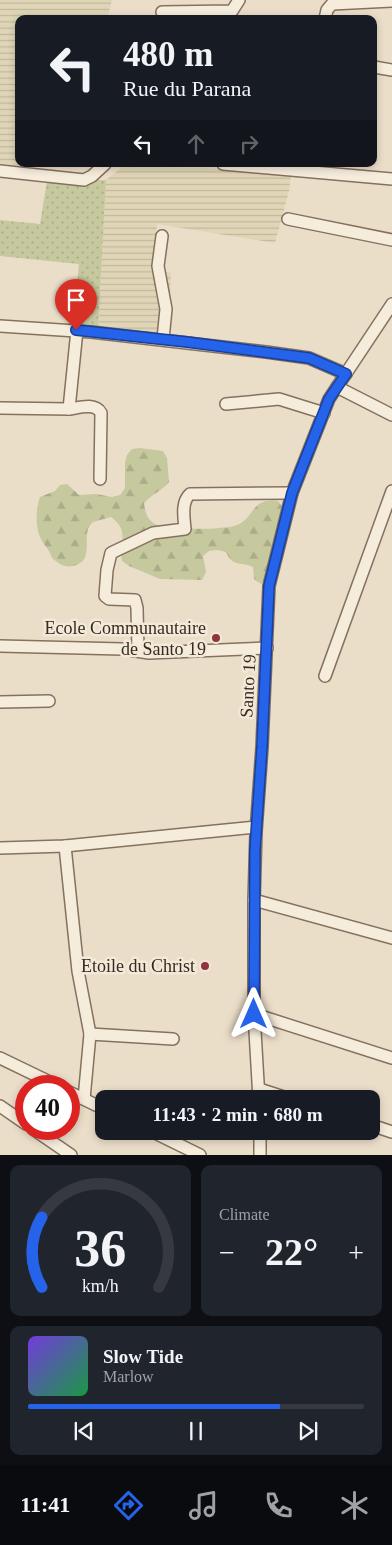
<!DOCTYPE html>
<html lang="en">
<head>
<meta charset="utf-8">
<style>
  :root { --surface:#171b24; --page:#20242c; --text:#f1f3f6; --muted:#9ea1a6; --line:#363941; --accent:#2563eb }
  body { margin:0; font-family:Georgia,serif; background:var(--page); color:var(--text); height:100vh; display:flex; flex-direction:column; font-size:19px; white-space:nowrap }
  * { box-sizing:border-box; margin:0 }
  p { font-size:16px; color:var(--muted) }
  .icon { flex:none; width:28px; height:28px; fill:none; stroke:currentColor; stroke-width:2; stroke-linecap:round; stroke-linejoin:round }
  .map { position:relative; height:1155px; overflow:hidden }
  .drawer { display:flex; flex-direction:column; gap:10px; padding:10px; background:#0d0f14; flex:1 }
  .drawer>* { flex:none }
  .banner { position:absolute; left:15px; top:15px; width:362px; height:152px; border-radius:10px; box-shadow:0 2px 8px #0003; background:#171b24; color:var(--text); overflow:hidden }
  .speed { position:absolute; left:15px; top:1075px; display:flex; gap:10px; font-size:25px; font-weight:700; text-align:center }
  .speed>* { display:grid; place-content:center; width:65px; height:65px; border-radius:50%; background:var(--surface); box-shadow:0 2px 8px #0003; line-height:1 }
  .speed .limit { border:8px solid #d22; background:#fff; color:#111 }
  .pin { position:absolute; display:grid; place-items:center; width:42px; height:42px; color:#fff; margin:-51px -21px; border-radius:50% 50% 50% 0; rotate:-45deg; box-shadow:0 0 5px #0007 }
  .pin .icon { rotate:45deg }
  .me { position:absolute; width:55px; margin:-28px; rotate:0deg; stroke-linejoin:round; filter:drop-shadow(0 0 4px #0008) }
  .turn { display:flex; align-items:center; gap:18px; height:105px; padding:0 25px; font-size:22px }
  .turn .icon { width:65px; height:65px; stroke-width:2.5 }
  .turn b { display:block; font-size:35px; line-height:42px }
  .lanes { display:flex; align-items:center; height:48px; padding:0 25px; background:#0003; justify-content:center; gap:25px; direction:ltr }
  .lanes .off { opacity:.35 }
  .big { font-size:38px; font-weight:700; line-height:1.1 }
  .drawer .widget { flex:1; display:flex; flex-direction:column; justify-content:center; gap:8px; min-width:0; padding:0 18px; border-radius:10px; background:var(--page) }
  .drawer .dial { align-items:center; gap:0 }
  .dial svg { height:130px; overflow:visible; fill:none; stroke:var(--line); stroke-width:7; stroke-linecap:round; text-anchor:middle }
  .dial text { fill:var(--text); stroke:none }
  .song { display:flex; align-items:center; gap:15px }
  .cover { width:60px; height:60px; border-radius:8px; background:linear-gradient(135deg,hsl(260 70% 55%),hsl(140 70% 35%)) }
  .played { height:5px; border-radius:2px; background:linear-gradient(90deg,var(--accent) 75%,var(--line) 75%) }
  .keys { display:flex; justify-content:space-around; direction:ltr }
  .heat { display:flex; justify-content:space-between; align-items:center; font-size:28px; direction:ltr }
  .drawer .tiles { flex:1; display:grid; gap:10px; grid-template-columns:1fr 1fr }
  .widget:last-child { grid-column:span 2 }
  .trip { position:absolute; left:95px; top:1090px; width:285px; height:50px; border-radius:10px; background:var(--surface); box-shadow:0 2px 8px #0003; font-weight:700; line-height:50px; text-align:center }
  .tab-bar { display:flex; height:80px; justify-content:space-around; align-items:center; background:#090b0e; color:var(--muted) }
  .tab-bar .icon { width:35px; height:35px }
  .tab-bar .selected { color:var(--accent) }
  .tab-bar b { font-size:22px; color:var(--text) }
  .map>svg:first-child { display:block }
  .farmland { fill:url(#farmland-rules) }
  .green { fill:url(#green-dots) }
  .forest { fill:url(#forest-firs) }
  .lines { fill:none; stroke-linecap:round; stroke-linejoin:round }
  .minor-casing { stroke:#85715f; stroke-width:14 }
  .minor { stroke:#f6ecdc; stroke-width:11 }
  .route-casing { stroke:#184099; stroke-width:12 }
  .route { stroke:#2563eb; stroke-width:9 }
  .poi-dot { fill:#8f353c; stroke:#f3e9d8; stroke-width:2 }
  .labels { text-anchor:middle; dominant-baseline:central; stroke-width:5; stroke-linejoin:round; paint-order:stroke }
  .poi-label { font-size:18px; fill:#372b21; stroke:#f3e9d8; text-anchor:end }
  .street-label { font-size:18px; fill:#372b21; stroke:#f3e9d8 }
</style>
</head>
<body>
<div class="map">
<svg width="392" height="1155" viewBox="0 0 392 1155">
  <defs>
    <pattern id="farmland-rules" width="6" height="5" patternUnits="userSpaceOnUse" patternTransform="scale(1.25)"><rect width="6" height="5" fill="#e0d6b7"/><path d="M0 2.5h6" fill="none" stroke="#c1b89d"/></pattern>
    <pattern id="green-dots" width="8" height="8" patternUnits="userSpaceOnUse" patternTransform="scale(1.25)"><rect width="8" height="8" fill="#c6c89e"/><path d="M2 2h.1M6 6h.1" fill="none" stroke="#abac88" stroke-width="1.8" stroke-linecap="round"/></pattern>
    <pattern id="forest-firs" width="22" height="20" patternUnits="userSpaceOnUse" patternTransform="scale(1.25)"><rect width="22" height="20" fill="#c6c89e"/><path d="M5 1l3.5 6h-7zM16 11l3.5 6h-7z" fill="#abac88"/></pattern>
  </defs>
  <rect width="100%" height="100%" fill="#ebdec9"/>
  <g class="farmland">
    <path d="M 0,0 L 112,0 L 107,19 L 19,19 L 19,164 L 32,164 L 31,166 L 0,164 Z"/>
    <path d="M 122,167 L 207,168 L 291,176 L 289,191 L 275,243 L 157,224 L 153,270 L 171,273 L 168,336 L 98,328 L 106,180 Z"/>
  </g>
  <path class="green" d="M 106,180 L 98,328 L 73,326 L 79,264 L 0,256 L 0,220 L 40,224 L 47,181 Z"/>
  <path class="forest" d="M 140,448 L 163,451 L 167,458 L 169,482 C 162,491 152,494 144,503 C 145,513 148,521 157,525 C 162,528 167,527 172,527 C 190,528 200,530 219,528 C 224,527 229,528 234,526 C 256,520 249,497 278,501 L 284,509 L 267,578 L 261,584 L 254,579 L 253,567 C 240,561 233,568 226,552 L 217,550 L 209,551 L 203,556 L 206,572 L 202,580 L 160,579 L 129,566 L 122,561 C 119,542 130,531 111,517 L 93,522 C 91,524 89,526 88,529 C 84,542 93,562 73,566 C 64,568 58,563 52,558 C 49,548 44,546 40,537 C 35,525 36,509 40,497 L 55,491 L 60,485 L 67,484 L 79,495 L 96,494 L 112,497 L 120,495 L 125,488 L 125,463 L 127,455 L 132,449 Z"/>
  <g class="lines">
    <defs>
      <g id="minor">
        <path d="M 162,12 L 232,11 L 239,0"/>
        <path d="M 325,19 L 327,10 L 332,4 L 392,1"/>
        <path d="M 374,67 L 392,70"/>
        <path d="M 223,164 L 392,179"/>
        <path d="M 0,171 L 84,180 L 92,176 L 105,164"/>
        <path d="M 288,219 L 392,240"/>
        <path d="M 162,236 L 158,266 L 166,309 L 163,339"/>
        <path d="M 0,326 L 91,332 L 266,352 L 309,358 L 346,374"/>
        <path d="M 337,387 L 392,415"/>
        <path d="M 226,404 L 279,399 L 324,413"/>
        <path d="M 0,408 L 69,409 L 77,330"/>
        <path d="M 69,409 C 78,408 95,402 101,413 L 100,479"/>
        <path d="M 0,646 L 122,649 L 149,653 L 267,648"/>
        <path d="M 138,651 L 137,608 L 135,600 L 109,599 L 105,596 L 107,570 L 111,553 L 153,533 L 185,529 C 184,518 181,502 190,494 L 292,493"/>
        <path d="M 325,676 L 392,491"/>
        <path d="M 0,702 L 49,701"/>
        <path d="M 65,846 L 78,971 L 90,1034 L 84,1099"/>
        <path d="M 0,848 L 65,846 L 256,827"/>
        <path d="M 254,900 L 392,938"/>
        <path d="M 254,1014 L 392,1058"/>
        <path d="M 90,1034 L 173,1039"/>
        <path d="M 0,1058 L 58,1086"/>
        <path d="M 259,1089 L 290,1099"/>
        <path d="M 69,1092 L 104,1109"/>
        <path d="M 259,1099 L 254,1014 L 254,900 L 256,832 L 262,747 L 269,586 L 292,493 L 329,399 L 392,304"/>
        <path d="M 0,1106 L 26,1124"/>
        <path d="M 371,1125 L 392,1132"/>
        <path d="M 33,1129 L 71,1155"/>
        <path d="M 151,1131 L 200,1155"/>
        <path d="M 260,1155 L 260,1131"/>
      </g>
    </defs>
    <use href="#minor" class="minor-casing"/>
    <use href="#minor" class="minor"/>
  </g>
  <g class="lines">
    <defs>
      <path id="route" d="M 76,330 L 187,342 L 309,358 L 346,374 L 329,399 L 292,493 L 269,586 L 262,747 L 255,849 L 254,1014"/>
    </defs>
    <use href="#route" class="route-casing"/>
    <use href="#route" class="route"/>
  </g>
  <g class="poi-dot">
    <circle cx="216" cy="638" r="5"/>
    <circle cx="205" cy="966" r="5"/>
  </g>
  <g class="labels">
    <g class="poi-label">
      <text x="206" y="628">Ecole Communautaire<tspan x="206" dy="21">de Santo 19</tspan></text>
      <text x="195" y="966">Etoile du Christ</text>
    </g>
    <g class="street-label">
      <text transform="translate(248 686) rotate(-87)">Santo 19</text>
    </g>
  </g>
</svg>
<div class="speed"><div class="limit">40</div></div>
<div class="pin" style="left:76px;top:330px;background:#d93025"><svg class="icon" aria-label="arrive" viewBox="0 0 24 24"><path d="M6 21V4h12l-3 4 3 4H6"/></svg></div>
<svg class="me" style="left:254px;top:1014px" viewBox="-20 -20 40 40"><path d="M0-17L14 15 0 8-14 15z" fill="#2563eb" stroke="#fff" stroke-width="4"/></svg>
<div class="trip">11:43 · 2 min · 680 m</div>
<div class="banner">
<div class="turn"><svg class="icon" aria-label="left" viewBox="0 0 24 24"><path d="M17 20v-9H6M10 6l-5 5 5 5"/></svg><div><b>480 m</b>Rue du Parana</div></div>
<div class="lanes"><svg class="icon" aria-label="left" viewBox="0 0 24 24"><path d="M17 20v-9H6M10 6l-5 5 5 5"/></svg><svg class="icon off" aria-label="ahead" viewBox="0 0 24 24"><path d="M12 20V5M6 11l6-6 6 6"/></svg><svg class="icon off" aria-label="right" viewBox="0 0 24 24"><path d="M7 20v-9h11M14 6l5 5-5 5"/></svg></div>
</div>
</div>
<section class="drawer">
<div class="tiles">
<div class="widget dial"><svg viewBox="0 0 100 80">
<path d="M14 69A42 42 0 1 1 86 69"/>
<path d="M14 69A42 42 0 0 1 14 26" stroke="#2563eb"/>
<text x="50" y="56" font-size="32" font-weight="700">36</text>
<text x="50" y="72" font-size="11">km/h</text>
</svg></div>
<div class="widget"><p>Climate</p>
<div class="heat"><a>−</a><b class="big">22°</b><a>+</a></div>
</div>
<div class="widget">
<div class="song"><i class="cover"></i><div><b>Slow Tide</b><p>Marlow</p></div></div>
<div class="played"></div>
<div class="keys"><svg class="icon" aria-label="previous" viewBox="0 0 24 24"><path d="M18 5L8 12l10 7zM5 5v14"/></svg><svg class="icon" aria-label="pause" viewBox="0 0 24 24"><path d="M8 5v14M16 5v14"/></svg><svg class="icon" aria-label="next" viewBox="0 0 24 24"><path d="M6 5l10 7-10 7zM19 5v14"/></svg></div>
</div>
</div>
</section>
<nav class="tab-bar">
<b>11:41</b>
<svg class="icon selected" aria-label="directions" viewBox="0 0 24 24"><path d="M12 3l9 9-9 9-9-9zM9 14v-3h6M13 9l2 2-2 2"/></svg>
<svg class="icon" aria-label="music" viewBox="0 0 24 24"><path d="M9 18V5l10-2v13"/><circle cx="6" cy="18" r="3"/><circle cx="16" cy="16" r="3"/></svg>
<svg class="icon" aria-label="phone" viewBox="0 0 24 24"><path d="M5 4h4l2 5-3 2q2 4 5 5l2-3 5 2v4C11 20 4 13 5 4z"/></svg>
<svg class="icon" aria-label="climate" viewBox="0 0 24 24"><path d="M12 3v18M4 7l16 10M4 17L20 7"/></svg>
</nav>
</body>
</html>
